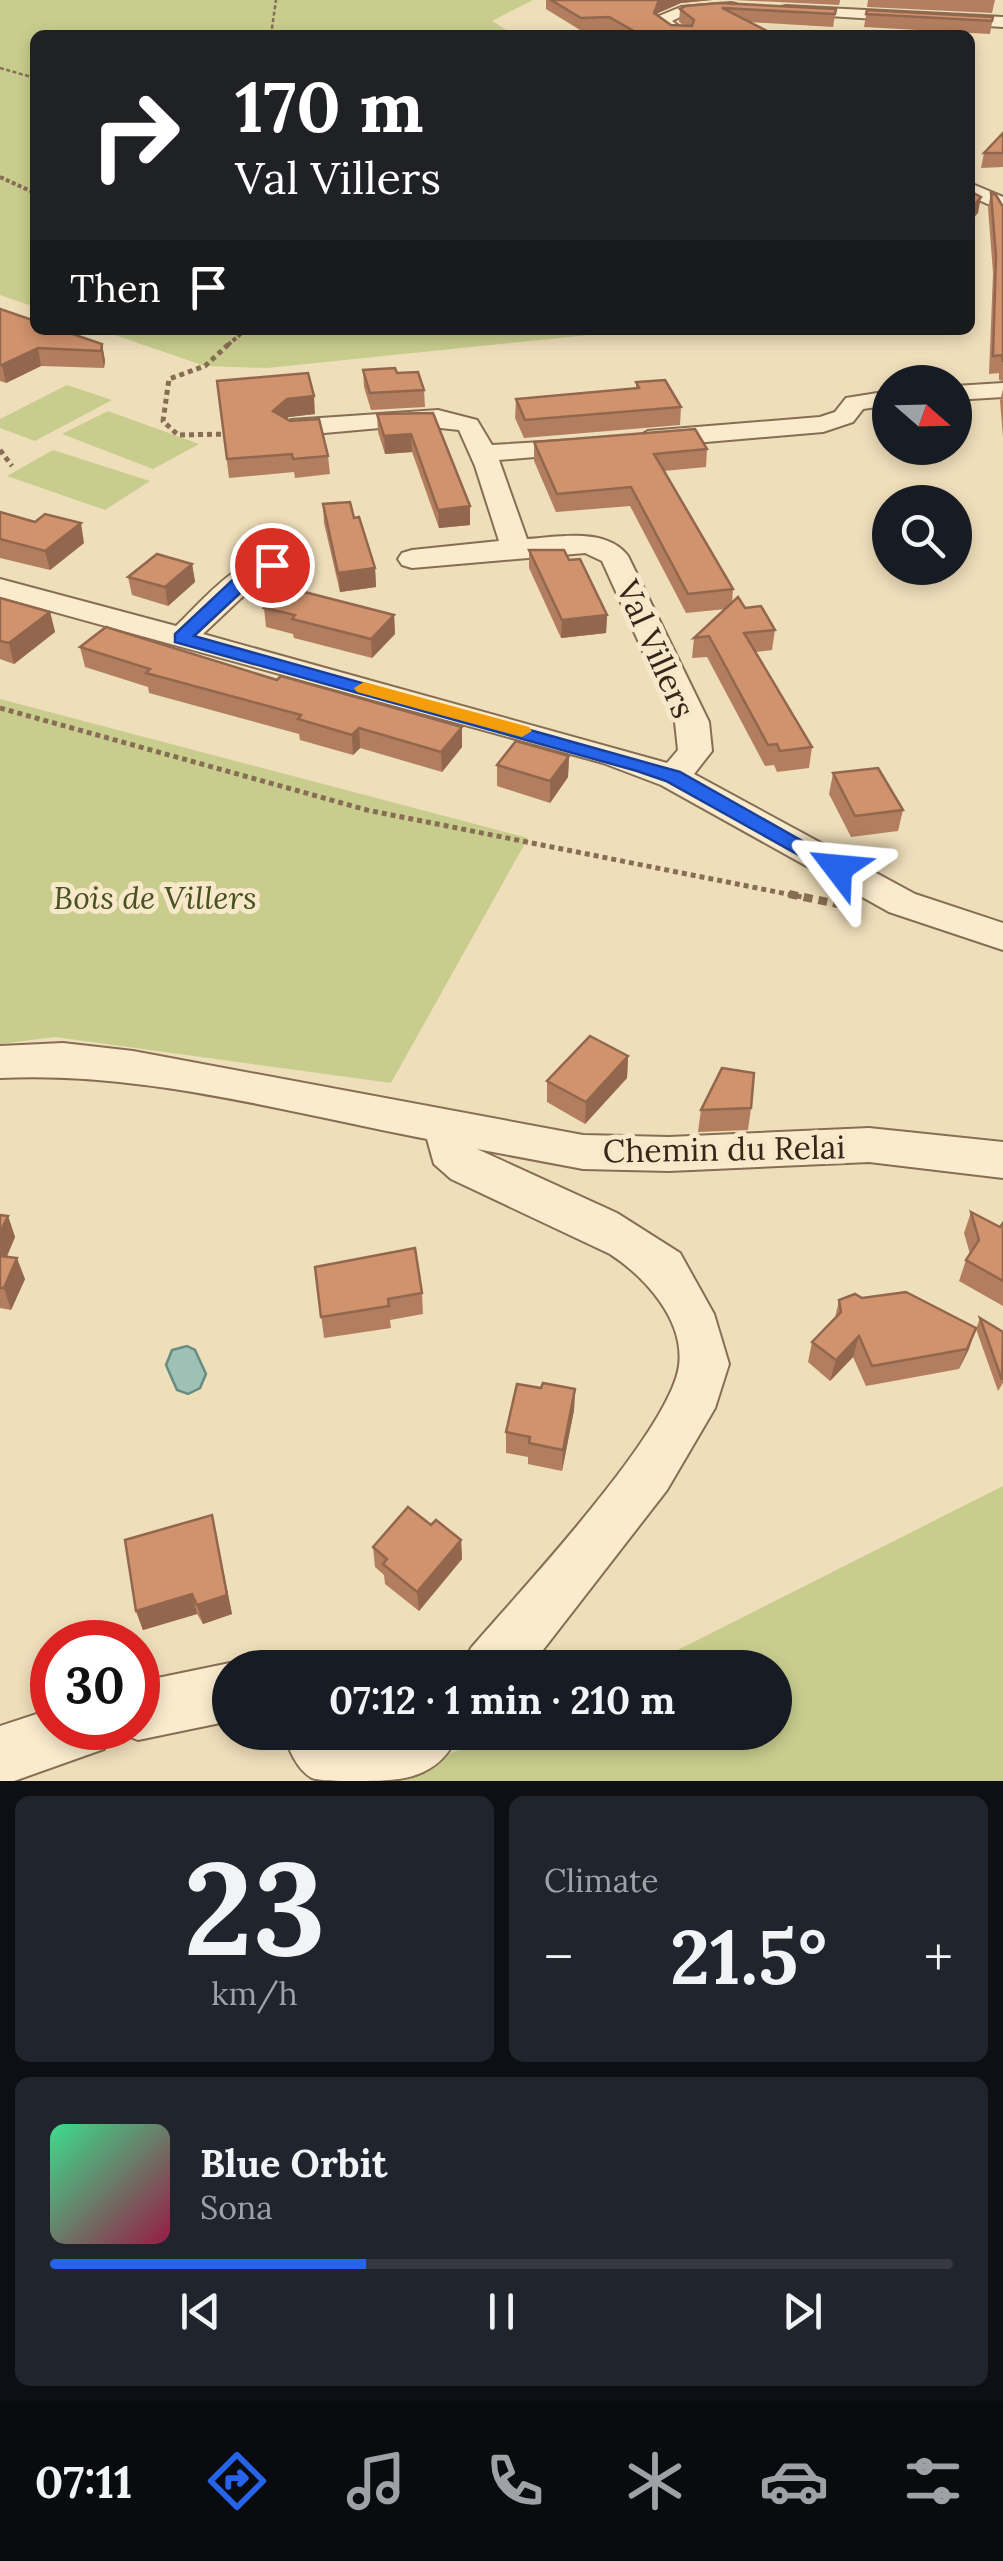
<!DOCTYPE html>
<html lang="en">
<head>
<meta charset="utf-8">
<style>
  :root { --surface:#171b24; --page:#20242c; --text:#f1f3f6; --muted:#9ea1a6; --line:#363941; --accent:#2563eb }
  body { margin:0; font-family:Lora,serif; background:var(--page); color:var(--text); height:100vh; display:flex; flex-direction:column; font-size:38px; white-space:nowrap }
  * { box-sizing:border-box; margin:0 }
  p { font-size:32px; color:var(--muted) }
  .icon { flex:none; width:55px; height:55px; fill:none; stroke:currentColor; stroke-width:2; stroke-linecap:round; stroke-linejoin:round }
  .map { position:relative; height:1781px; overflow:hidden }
  .details { display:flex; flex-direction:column; gap:15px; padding:15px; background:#0d0f14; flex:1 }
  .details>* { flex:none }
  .guide { position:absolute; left:30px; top:30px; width:945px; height:305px; border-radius:15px; box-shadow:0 5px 15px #0003; background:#202124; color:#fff; overflow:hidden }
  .needle { width:65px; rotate:110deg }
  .fabs { position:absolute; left:872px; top:365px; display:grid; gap:20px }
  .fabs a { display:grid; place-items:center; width:100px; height:100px; border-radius:50%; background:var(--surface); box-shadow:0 5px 15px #0003; font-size:50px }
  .speed { position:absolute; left:30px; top:1620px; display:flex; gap:20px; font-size:50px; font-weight:700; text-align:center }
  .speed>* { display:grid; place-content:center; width:130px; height:130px; border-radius:50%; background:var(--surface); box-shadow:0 5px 15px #0003; line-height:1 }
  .speed .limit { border:15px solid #d22; background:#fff; color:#111 }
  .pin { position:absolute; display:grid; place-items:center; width:85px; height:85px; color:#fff; margin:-42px; border:5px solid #fff; border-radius:50%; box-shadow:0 2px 10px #0007 }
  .me { position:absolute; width:110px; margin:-55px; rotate:299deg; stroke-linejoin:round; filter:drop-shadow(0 0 8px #0008) }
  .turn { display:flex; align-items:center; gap:35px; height:210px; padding:0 40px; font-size:45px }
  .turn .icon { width:130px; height:130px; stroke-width:2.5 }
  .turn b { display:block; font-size:70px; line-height:85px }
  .then { display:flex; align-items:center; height:95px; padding:0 40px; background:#0003; gap:20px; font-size:38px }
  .big { font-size:75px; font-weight:700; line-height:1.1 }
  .details .tile { flex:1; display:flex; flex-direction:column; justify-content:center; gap:15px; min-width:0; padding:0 35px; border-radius:15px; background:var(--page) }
  .details .dial { align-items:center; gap:0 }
  .dial b { font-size:130px; line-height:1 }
  .song { display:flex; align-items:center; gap:30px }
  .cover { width:120px; height:120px; border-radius:15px; background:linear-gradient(135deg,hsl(150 70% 55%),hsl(340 70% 35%)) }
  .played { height:10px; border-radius:5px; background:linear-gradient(90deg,var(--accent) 35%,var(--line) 35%) }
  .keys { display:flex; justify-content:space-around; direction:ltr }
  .heat { display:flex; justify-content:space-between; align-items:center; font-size:55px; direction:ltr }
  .details .tiles { flex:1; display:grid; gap:15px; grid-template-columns:1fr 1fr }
  .tile:last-child { grid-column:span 2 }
  .trip { position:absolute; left:212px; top:1650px; width:580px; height:100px; border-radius:50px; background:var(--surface); box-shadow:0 5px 15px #0003; font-weight:700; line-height:100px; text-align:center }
  .menu { display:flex; height:160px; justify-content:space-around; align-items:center; background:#090b0e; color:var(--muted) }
  .menu .icon { width:70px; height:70px }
  .menu .on { color:var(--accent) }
  .menu b { font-size:45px; color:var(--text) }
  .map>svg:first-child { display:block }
  .green { fill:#c8cd8e }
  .water { fill:#9fc0b5; stroke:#668d82; stroke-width:2.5 }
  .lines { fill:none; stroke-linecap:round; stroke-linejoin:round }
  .minor-casing { stroke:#876d54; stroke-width:4 }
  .path-far3 { stroke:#876d54; stroke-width:2.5; stroke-dasharray:4 2.5; stroke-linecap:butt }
  .path-far2 { stroke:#876d54; stroke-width:4; stroke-dasharray:4 2.5; stroke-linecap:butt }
  .path-far1 { stroke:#876d54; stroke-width:5; stroke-dasharray:5 4; stroke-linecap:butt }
  .path { stroke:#876d54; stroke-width:8; stroke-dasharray:9 6; stroke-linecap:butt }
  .minor { fill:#faebcd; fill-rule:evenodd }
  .wall { fill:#b37e5f }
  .shaded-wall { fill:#92674d }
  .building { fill:#d0936e; stroke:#92674d; stroke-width:2.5 }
  .route { fill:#2563eb; stroke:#184099; stroke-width:2.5 }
  .slow { fill:#f59e0b }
  .labels { text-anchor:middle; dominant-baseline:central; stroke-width:10; stroke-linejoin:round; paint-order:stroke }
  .street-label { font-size:32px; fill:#35261a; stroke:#f7e8ca }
  .park-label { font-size:32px; font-style:italic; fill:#47521f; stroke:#f7e8ca }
</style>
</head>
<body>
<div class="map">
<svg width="1003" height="1781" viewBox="0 0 1003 1781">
  <rect width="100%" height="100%" fill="#efdeba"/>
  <g class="green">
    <path d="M 0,0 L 533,0 L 492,21 L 514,35 L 35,35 L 35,307 L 0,295 Z"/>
    <path d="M 100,330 L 637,330 L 267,368 L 205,366 Z"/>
    <path d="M 67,385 L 112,400 L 35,441 L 0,428 L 0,419 Z"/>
    <path d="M 108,411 L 199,444 L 153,469 L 62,434 Z"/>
    <path d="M 53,450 L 150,481 L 105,510 L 7,476 Z"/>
    <path d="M 0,699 L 528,838 L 391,1083 L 55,1037 L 0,1044 Z"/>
    <path d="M 1003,1486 L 1003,1781 L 385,1781 L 499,1733 L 775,1732 L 775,1668 L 644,1667 Z"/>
  </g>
  <path class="water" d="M 187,1346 L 195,1350 L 206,1374 L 200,1388 L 188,1394 L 177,1390 L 166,1365 L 172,1350 Z"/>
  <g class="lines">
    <defs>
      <g id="minor">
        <path d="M 731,3 L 736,4 L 736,10 L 684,15 L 672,21 L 691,35 L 672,35 L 657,24 L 659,16 L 681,7 Z"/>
        <path d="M 786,6 L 1003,17 L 1003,27 L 781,13 L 781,7 Z"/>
        <path d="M 970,183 L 1003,197 L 1003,211 L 970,196 Z"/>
        <path d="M 1003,383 L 1003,397 L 955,400 L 955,386 Z"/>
        <path d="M 890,391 L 890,405 L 863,409 L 853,422 L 823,432 L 648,447 L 635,439 L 648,431 L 820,417 L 835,412 L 846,398 Z"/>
        <path d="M 438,410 L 477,420 L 492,445 L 592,439 L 596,445 L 583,453 L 499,460 L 527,539 C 559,537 606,527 628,556 L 709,722 L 712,751 L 694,774 L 915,894 L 1003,923 L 1003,950 L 889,912 L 661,785 L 603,763 L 0,597 L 0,579 L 176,626 C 202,602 243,549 282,559 L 287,565 L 257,583 L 203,634 L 667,763 L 678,750 L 675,722 L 602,561 L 585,553 L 412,568 L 402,565 L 398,559 L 402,553 L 412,550 L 499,541 L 475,466 L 459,430 L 413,425 L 291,436 L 278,428 L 291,420 Z"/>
        <path d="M 63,1043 L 133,1051 L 583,1135 L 669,1137 L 869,1128 L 1003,1142 L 1003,1178 L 869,1162 L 669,1171 L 583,1169 L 477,1149 L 617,1213 L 680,1253 L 714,1314 L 729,1364 L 715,1408 L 667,1490 L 529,1668 L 462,1668 L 471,1648 C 519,1592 669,1433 679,1366 C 685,1320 645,1277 610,1254 L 451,1179 L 434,1164 L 427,1139 C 287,1112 143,1071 0,1078 L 0,1046 Z"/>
        <path d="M 230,1663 L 241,1668 L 230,1668 L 230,1721 L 138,1740 L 117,1732 L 116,1728 L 138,1728 L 138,1682 Z"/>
        <path d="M 52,1709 L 52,1728 L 112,1728 L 104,1749 L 14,1781 L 0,1781 L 0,1726 Z"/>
        <path d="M 283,1732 L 350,1732 L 367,1736 L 385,1732 L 460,1732 C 437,1781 403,1781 350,1781 C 339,1781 321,1781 312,1778 C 296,1769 289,1749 283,1732 Z"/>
      </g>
    </defs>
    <use href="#minor" class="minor-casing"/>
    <g class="path-far3">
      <path d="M 271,35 L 276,0"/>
      <path d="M 0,68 L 35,78"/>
    </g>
    <g class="path-far2">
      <path d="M 0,177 L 35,193"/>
      <path d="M 228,345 L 245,330"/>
    </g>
    <g class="path-far1">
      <path d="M 230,434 L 178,435 L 163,421 L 169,379 L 205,366 L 231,342"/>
      <path d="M 0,450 L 12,466"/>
      <path d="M 0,708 L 367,810 L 802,897"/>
    </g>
    <path class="path" d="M 789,894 L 838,904"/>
    <use href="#minor" class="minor"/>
  </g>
  <g class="wall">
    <path d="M 546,0 L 712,0 L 681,3 L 658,13 L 657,15 L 671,25 L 685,26 L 679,22 L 680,9 L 686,6 L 836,9 L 833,27 L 749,22 L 775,35 L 618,35 L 608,30 L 580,30 L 546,9 Z"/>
    <path d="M 734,0 L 840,0 L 840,1 L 839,5 Z"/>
    <path d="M 868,0 L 995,0 L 992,13 L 867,7 Z"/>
    <path d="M 867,10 L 993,17 L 990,34 L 864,27 Z"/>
    <path d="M 1003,133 L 1003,167 L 981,168 L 984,153 Z"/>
    <path d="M 991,193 L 1003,207 L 1003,381 L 999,380 L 999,373 L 989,374 L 993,273 L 988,208 Z"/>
    <path d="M 0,309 L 102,344 L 105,361 L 104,368 L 41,366 L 6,383 L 0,381 Z"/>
    <path d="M 363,370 L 397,373 L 424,390 L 425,407 L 371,410 L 364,387 Z"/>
    <path d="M 217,381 L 315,414 L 289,417 L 286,419 L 328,456 L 330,474 L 295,478 L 294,472 L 229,478 Z"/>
    <path d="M 636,382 L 681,407 L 680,425 L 524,438 L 515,418 L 516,399 L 636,388 Z"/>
    <path d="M 1003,389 L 1003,437 L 1000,401 Z"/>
    <path d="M 433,413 L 470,506 L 470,525 L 439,528 L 412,452 L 385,454 L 378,432 L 377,414 Z"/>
    <path d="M 534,442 L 707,449 L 706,467 L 664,471 L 733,589 L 732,603 L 745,608 L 775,630 L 772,650 L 756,652 L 812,747 L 809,768 L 777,772 L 774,765 L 765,766 L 707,657 L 692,658 L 694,638 L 726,609 L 686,613 L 630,506 L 556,512 L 534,461 Z"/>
    <path d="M 323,504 L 354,518 L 375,568 L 376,587 L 340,592 L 324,523 Z"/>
    <path d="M 0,512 L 84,543 L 50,570 L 0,558 Z"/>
    <path d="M 529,550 L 569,560 L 607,615 L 606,633 L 561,638 L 529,568 Z"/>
    <path d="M 192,564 L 195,582 L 168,606 L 132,595 L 128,577 Z"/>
    <path d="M 0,598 L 50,612 L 55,632 L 14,664 L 0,659 Z"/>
    <path d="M 264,608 L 394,615 L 395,634 L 372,658 L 294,638 L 293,634 L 266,627 Z"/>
    <path d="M 80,647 L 277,680 L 462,727 L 462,747 L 442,772 L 360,748 L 353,755 L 300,740 L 299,734 L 149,693 L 148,687 L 85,667 Z"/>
    <path d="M 569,756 L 568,777 L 550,803 L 497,786 L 497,765 Z"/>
    <path d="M 833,773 L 903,810 L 898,831 L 851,837 L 829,794 Z"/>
    <path d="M 628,1056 L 627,1078 L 585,1124 L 547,1102 L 547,1081 Z"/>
    <path d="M 751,1108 L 748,1130 L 698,1132 L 701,1110 Z"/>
    <path d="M 971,1212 L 1000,1227 L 1003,1223 L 1003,1306 L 959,1281 L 966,1260 L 970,1254 L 964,1233 Z"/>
    <path d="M 0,1215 L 8,1216 L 15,1237 L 7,1257 L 25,1279 L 11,1310 L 0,1308 Z"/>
    <path d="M 315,1267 L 422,1293 L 423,1314 L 390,1320 L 391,1328 L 324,1338 Z"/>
    <path d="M 839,1300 L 969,1349 L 959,1369 L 866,1386 L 853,1357 L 830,1381 L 808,1362 L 812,1342 L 835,1318 Z"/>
    <path d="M 980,1318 L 1003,1332 L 1003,1383 L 998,1391 L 976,1329 Z"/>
    <path d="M 541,1388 L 575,1389 L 574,1410 L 562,1471 L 528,1464 L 528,1457 L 506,1453 L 506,1432 Z"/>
    <path d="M 212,1515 L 232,1614 L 203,1624 L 197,1614 L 143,1630 L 136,1611 Z"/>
    <path d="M 431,1525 L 461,1540 L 462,1559 L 419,1611 L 385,1584 L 384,1575 L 375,1567 L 373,1547 Z"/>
  </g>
  <g class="shaded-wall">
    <path d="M 659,0 L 712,0 L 681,3 L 658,13 L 653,25 L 654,13 Z"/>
    <path d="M 981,197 L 978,213 L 970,222 L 970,210 Z"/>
    <path d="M 102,344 L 105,361 L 104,368 L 101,351 Z"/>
    <path d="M 38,348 L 41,366 L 6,383 L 2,365 Z"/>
    <path d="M 314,396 L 315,414 L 289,417 L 274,429 L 273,411 L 287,399 Z"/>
    <path d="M 411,434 L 412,452 L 385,454 L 384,436 Z"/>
    <path d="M 470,506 L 470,525 L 439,528 L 438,510 Z"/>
    <path d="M 81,523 L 84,543 L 50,570 L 45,551 Z"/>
    <path d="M 192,564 L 195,582 L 168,606 L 165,587 Z"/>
    <path d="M 375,568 L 376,587 L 340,592 L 338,573 Z"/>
    <path d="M 50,612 L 55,632 L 14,664 L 9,643 Z"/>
    <path d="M 394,615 L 395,634 L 372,658 L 371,639 Z"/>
    <path d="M 607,615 L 606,633 L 561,638 L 562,620 Z"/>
    <path d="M 462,727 L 462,747 L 442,772 L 441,752 Z"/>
    <path d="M 359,728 L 360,748 L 353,755 L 352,735 Z"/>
    <path d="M 569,756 L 568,777 L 550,803 L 550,781 Z"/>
    <path d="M 628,1056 L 627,1078 L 585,1124 L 586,1102 Z"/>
    <path d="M 8,1216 L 15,1237 L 0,1271 L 0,1233 Z"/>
    <path d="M 17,1258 L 25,1279 L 11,1310 L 4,1288 Z"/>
    <path d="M 976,1328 L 969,1349 L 959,1369 L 967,1349 Z"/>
    <path d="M 859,1336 L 853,1357 L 830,1381 L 836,1360 Z"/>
    <path d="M 575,1389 L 574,1410 L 562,1471 L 563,1450 Z"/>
    <path d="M 212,1515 L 232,1614 L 203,1624 L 197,1605 Z"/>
    <path d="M 461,1540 L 462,1559 L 419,1611 L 417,1592 Z"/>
    <path d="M 192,1594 L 197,1614 L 143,1630 L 136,1611 Z"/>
  </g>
  <g class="building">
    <path d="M 551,0 L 659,0 L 654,13 L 671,25 L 692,26 L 694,20 L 680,9 L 686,6 L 720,3 L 836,9 L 835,14 L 722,8 L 775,35 L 641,35 L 609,17 L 581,18 Z"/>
    <path d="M 867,10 L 993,17 L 992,21 L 866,14 Z"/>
    <path d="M 1003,133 L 1003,153 L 984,153 Z"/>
    <path d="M 970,191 L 981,197 L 970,210 Z"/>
    <path d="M 991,193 L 996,195 L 1003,207 L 1003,362 L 1002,355 L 993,356 L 996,257 Z"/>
    <path d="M 0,309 L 35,321 L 35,330 L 61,330 L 102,344 L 101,351 L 38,348 L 2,365 L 0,364 Z"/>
    <path d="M 395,368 L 397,373 L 418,372 L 424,390 L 370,393 L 363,370 Z"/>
    <path d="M 308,373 L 314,396 L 287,399 L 273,411 L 290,421 L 319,419 L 328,456 L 293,459 L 292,454 L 227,459 L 217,381 Z"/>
    <path d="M 665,380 L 681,407 L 525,420 L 516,399 L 639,388 L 636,382 Z"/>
    <path d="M 433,413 L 470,506 L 438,510 L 411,434 L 384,436 L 377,414 Z"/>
    <path d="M 695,429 L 707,449 L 654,454 L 733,589 L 688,594 L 631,487 L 557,494 L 534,442 Z"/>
    <path d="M 350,502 L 354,518 L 359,517 L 375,568 L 338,573 L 323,504 Z"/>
    <path d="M 0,512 L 35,522 L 45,514 L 81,523 L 45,551 L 0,539 Z"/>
    <path d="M 529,550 L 564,550 L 569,560 L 580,559 L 607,615 L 562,620 Z"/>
    <path d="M 157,554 L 192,564 L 165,587 L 128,577 Z"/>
    <path d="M 285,587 L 394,615 L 371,639 L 292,619 L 295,615 L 264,608 Z"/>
    <path d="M 738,597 L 745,608 L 761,606 L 775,630 L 744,633 L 812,747 L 780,751 L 777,744 L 768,745 L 709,636 L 694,638 Z"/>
    <path d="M 0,598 L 50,612 L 9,643 L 0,641 Z"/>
    <path d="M 106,627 L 277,680 L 281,676 L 462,727 L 441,752 L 359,728 L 352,735 L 298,719 L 301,715 L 146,673 L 150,669 L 80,647 Z"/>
    <path d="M 516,741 L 569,756 L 550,781 L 497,765 Z"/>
    <path d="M 878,768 L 903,810 L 855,816 L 833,773 Z"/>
    <path d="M 590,1036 L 628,1056 L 586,1102 L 547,1081 Z"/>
    <path d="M 722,1068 L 754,1073 L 751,1108 L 701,1110 Z"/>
    <path d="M 971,1212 L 1000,1227 L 1003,1223 L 1003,1281 L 966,1260 L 979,1240 Z"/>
    <path d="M 0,1215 L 8,1216 L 0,1233 Z"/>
    <path d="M 415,1248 L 422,1293 L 388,1299 L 389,1306 L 321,1317 L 315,1267 Z"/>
    <path d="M 0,1256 L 17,1258 L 4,1288 L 0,1288 Z"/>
    <path d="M 906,1292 L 976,1328 L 967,1349 L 872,1366 L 859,1336 L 836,1360 L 812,1342 L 841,1312 L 839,1300 L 855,1294 L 862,1298 Z"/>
    <path d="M 980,1318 L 1003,1332 L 1002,1380 Z"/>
    <path d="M 543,1383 L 575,1389 L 563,1450 L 529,1443 L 530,1437 L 506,1432 L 517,1384 L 541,1388 Z"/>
    <path d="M 408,1507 L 431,1525 L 436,1520 L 461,1540 L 417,1592 L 383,1564 L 387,1559 L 373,1547 Z"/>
    <path d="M 212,1515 L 227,1595 L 197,1605 L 192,1594 L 136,1611 L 125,1540 Z"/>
  </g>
  <path class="route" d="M 272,560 L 278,562 L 278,569 L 253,581 L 194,636 L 680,772 L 850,868 L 838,875 L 831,873 L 666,781 L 637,771 L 175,642 L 175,634 L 240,573 Z"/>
  <path class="slow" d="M 364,682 L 529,727 L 532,731 L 522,737 L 357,692 L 354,688 Z"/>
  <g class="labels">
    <g class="street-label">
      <text transform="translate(656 649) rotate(66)">Val Villers</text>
      <text transform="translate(724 1149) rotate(-1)">Chemin du Relai</text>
    </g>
    <g class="park-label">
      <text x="155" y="897">Bois de Villers</text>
    </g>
  </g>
</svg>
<div class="fabs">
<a><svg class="needle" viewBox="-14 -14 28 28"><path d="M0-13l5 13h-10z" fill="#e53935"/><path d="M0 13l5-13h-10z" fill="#9ea1a6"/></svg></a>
<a><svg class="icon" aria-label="search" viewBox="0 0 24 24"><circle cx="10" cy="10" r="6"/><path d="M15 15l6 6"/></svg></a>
</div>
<div class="speed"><div class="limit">30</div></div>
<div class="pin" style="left:272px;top:565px;background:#d93025"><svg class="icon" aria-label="arrive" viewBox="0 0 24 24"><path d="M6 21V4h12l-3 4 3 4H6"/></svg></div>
<svg class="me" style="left:838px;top:868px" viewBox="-20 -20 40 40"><path d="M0-17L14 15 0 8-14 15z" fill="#2563eb" stroke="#fff" stroke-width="4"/></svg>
<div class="trip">07:12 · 1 min · 210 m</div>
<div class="guide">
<div class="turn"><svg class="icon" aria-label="right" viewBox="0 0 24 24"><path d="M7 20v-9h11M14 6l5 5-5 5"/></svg><div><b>170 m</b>Val Villers</div></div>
<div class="then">Then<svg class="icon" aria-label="arrive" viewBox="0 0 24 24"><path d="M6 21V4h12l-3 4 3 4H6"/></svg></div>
</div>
</div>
<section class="details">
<div class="tiles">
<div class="tile dial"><b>23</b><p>km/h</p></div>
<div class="tile"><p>Climate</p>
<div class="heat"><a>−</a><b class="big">21.5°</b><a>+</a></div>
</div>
<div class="tile">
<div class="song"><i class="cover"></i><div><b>Blue Orbit</b><p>Sona</p></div></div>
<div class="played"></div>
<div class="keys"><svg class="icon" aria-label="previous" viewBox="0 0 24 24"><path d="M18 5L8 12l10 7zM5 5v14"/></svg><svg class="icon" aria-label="pause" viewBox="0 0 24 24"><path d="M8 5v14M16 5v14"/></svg><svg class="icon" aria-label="next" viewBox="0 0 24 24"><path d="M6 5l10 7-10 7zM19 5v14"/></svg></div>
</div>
</div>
</section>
<nav class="menu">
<b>07:11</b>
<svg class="icon on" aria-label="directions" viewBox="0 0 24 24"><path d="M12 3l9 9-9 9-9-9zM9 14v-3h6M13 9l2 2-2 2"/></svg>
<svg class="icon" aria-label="music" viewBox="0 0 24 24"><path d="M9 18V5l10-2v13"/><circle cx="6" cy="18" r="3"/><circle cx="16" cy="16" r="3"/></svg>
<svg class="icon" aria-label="phone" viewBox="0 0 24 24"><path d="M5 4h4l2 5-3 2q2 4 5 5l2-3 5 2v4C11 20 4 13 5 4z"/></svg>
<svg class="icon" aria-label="climate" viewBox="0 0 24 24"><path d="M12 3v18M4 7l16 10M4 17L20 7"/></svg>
<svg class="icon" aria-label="car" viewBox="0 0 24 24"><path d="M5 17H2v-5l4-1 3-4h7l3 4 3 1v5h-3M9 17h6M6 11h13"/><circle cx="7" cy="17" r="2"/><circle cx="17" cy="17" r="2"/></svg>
<svg class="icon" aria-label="filters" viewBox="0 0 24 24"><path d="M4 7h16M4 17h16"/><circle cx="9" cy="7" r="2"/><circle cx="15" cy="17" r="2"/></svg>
</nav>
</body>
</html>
